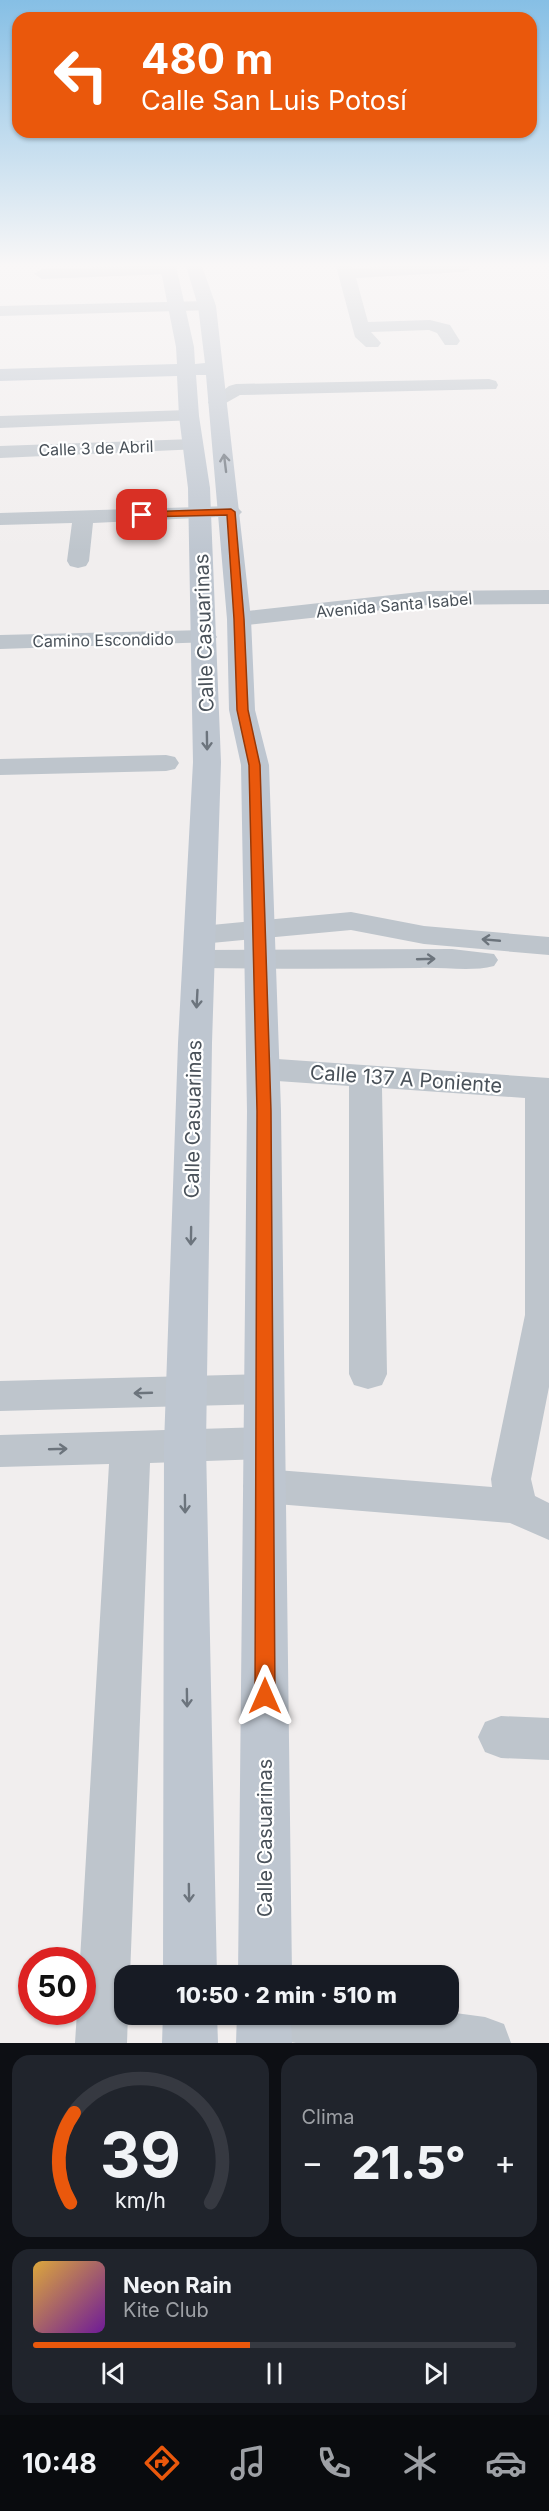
<!DOCTYPE html>
<html lang="es">
<head>
<meta charset="utf-8">
<style>
  :root { --surface:#171b24; --page:#20242c; --text:#f1f3f6; --muted:#9ea1a6; --line:#363941; --accent:#ea580c }
  body { margin:0; font-family:Inter,sans-serif; background:var(--page); color:var(--text); height:100vh; display:flex; flex-direction:column; font-size:22px; white-space:nowrap }
  * { box-sizing:border-box; margin:0 }
  p { font-size:20px; color:var(--muted) }
  .icon { flex:none; width:33px; height:33px; fill:none; stroke:currentColor; stroke-width:2; stroke-linecap:round; stroke-linejoin:round }
  .map { position:relative; height:2043px; overflow:hidden }
  .side { display:flex; flex-direction:column; gap:12px; padding:12px; background:#0d0f14; flex:1 }
  .side>* { flex:none }
  .banner { position:absolute; left:12px; top:12px; width:525px; height:126px; border-radius:18px; box-shadow:0 2px 4px #0004; background:#ea580c; color:#fff; overflow:hidden }
  .speed { position:absolute; left:18px; top:1947px; display:flex; gap:12px; font-size:30px; font-weight:700; text-align:center }
  .speed>* { display:grid; place-content:center; width:78px; height:78px; border-radius:50%; background:var(--surface); box-shadow:0 2px 4px #0004; line-height:1 }
  .speed .limit { border:9px solid #d22; background:#fff; color:#111 }
  .pin { position:absolute; display:grid; place-items:center; width:51px; height:51px; color:#fff; margin:-26px; border-radius:12px; box-shadow:0 3px 9px #0006 }
  .me { position:absolute; width:66px; margin:-33px; rotate:0deg; stroke-linejoin:round; filter:drop-shadow(0 0 4px #0008) }
  .turn { display:flex; align-items:center; gap:21px; height:126px; padding:0 30px; font-size:27px }
  .turn .icon { width:78px; height:78px; stroke-width:2.5 }
  .turn b { display:block; font-size:42px; line-height:51px }
  .big { font-size:45px; font-weight:800; line-height:1.1 }
  .side .widget { flex:1; display:flex; flex-direction:column; justify-content:center; gap:9px; min-width:0; padding:0 21px; border-radius:18px; background:var(--page) }
  .side .dial { align-items:center; gap:0 }
  .dial svg { height:156px; overflow:visible; fill:none; stroke:var(--line); stroke-width:7; stroke-linecap:round; text-anchor:middle }
  .dial text { fill:var(--text); stroke:none }
  .song { display:flex; align-items:center; gap:18px }
  .cover { width:72px; height:72px; border-radius:9px; background:linear-gradient(135deg,hsl(40 70% 55%),hsl(280 70% 35%)) }
  .played { height:6px; border-radius:3px; background:linear-gradient(90deg,var(--accent) 45%,var(--line) 45%) }
  .keys { display:flex; justify-content:space-around; direction:ltr }
  .heat { display:flex; justify-content:space-between; align-items:center; font-size:33px; direction:ltr }
  .side .tiles { flex:1; display:grid; gap:12px; grid-template-columns:1fr 1fr }
  .widget:last-child { grid-column:span 2 }
  .trip { position:absolute; left:114px; top:1965px; width:345px; height:60px; border-radius:18px; background:var(--surface); box-shadow:0 2px 4px #0004; font-weight:800; line-height:60px; text-align:center }
  .dock { display:flex; height:96px; justify-content:space-around; align-items:center; background:#090b0e; color:var(--muted) }
  .dock .icon { width:42px; height:42px }
  .dock .current { color:var(--accent) }
  .dock b { font-size:27px; color:var(--text) }
  .map>svg:first-child { display:block }
  .lines { fill:none; stroke-linecap:round; stroke-linejoin:round }
  .street { fill:#bec5cc; fill-rule:evenodd }
  .secondary { fill:#bec6d0; fill-rule:evenodd }
  .oneway { stroke:#6c747d }
  .oneway2 { stroke:#6c747c }
  .route { fill:#ea580c; stroke:#983908; stroke-width:1.5 }
  .labels { text-anchor:middle; dominant-baseline:central; stroke-width:4.5; stroke-linejoin:round; paint-order:stroke }
  .far-street-label { font-size:16px; fill:#495159; stroke:#fff }
  .street-label { font-size:20px; fill:#495159; stroke:#fff }
</style>
</head>
<body>
<div class="map">
<svg width="549" height="2043" viewBox="0 0 549 2043">
  <rect width="100%" height="100%" fill="#f1eeee"/>
  <g class="lines">
    <g class="street">
      <path d="M 133,266 L 174,266 L 176,269 L 168,274 L 42,279 L 34,274 L 42,269 Z"/>
      <path d="M 336,266 L 352,266 L 353,269 L 384,266 L 470,266 L 469,270 L 463,272 L 356,278 L 368,322 L 430,320 L 450,325 L 460,341 L 457,345 L 445,345 L 437,333 L 429,330 L 371,332 L 381,343 L 378,347 L 366,347 L 355,337 Z"/>
      <path d="M 207,301 L 215,306 L 213,310 L 0,316 L 0,306 Z"/>
      <path d="M 489,379 L 496,381 L 498,385 L 496,389 L 240,395 L 217,408 L 210,406 L 208,402 L 229,386 L 236,384 Z"/>
      <path d="M 189,410 L 196,412 L 199,416 L 196,420 L 0,428 L 0,416 Z"/>
      <path d="M 193,439 L 200,441 L 203,445 L 200,449 L 0,458 L 0,446 Z"/>
      <path d="M 231,506 L 238,508 L 242,512 L 238,516 L 93,523 L 89,561 L 86,566 L 78,568 L 70,566 L 67,561 L 72,523 L 0,525 L 0,513 Z"/>
      <path d="M 549,590 L 549,604 L 428,605 L 239,626 L 231,624 L 227,619 L 231,614 L 239,612 L 428,591 Z"/>
      <path d="M 205,630 L 213,632 L 217,637 L 213,642 L 0,649 L 0,635 Z"/>
      <path d="M 166,755 L 175,757 L 179,763 L 175,769 L 166,771 L 0,775 L 0,759 Z"/>
      <path d="M 351,912 L 424,926 L 549,937 L 549,955 L 424,944 L 351,930 L 201,944 L 190,941 L 186,935 L 190,929 L 201,926 Z"/>
      <path d="M 452,949 L 494,954 L 498,960 L 494,966 C 471,972 444,967 420,968 C 347,969 273,969 199,968 L 188,965 L 184,959 L 188,953 L 199,950 Z"/>
      <path d="M 263,1058 L 549,1078 L 549,1387 L 531,1479 L 535,1496 L 549,1503 L 549,1540 L 510,1523 L 264,1503 L 249,1498 L 243,1486 L 249,1474 L 264,1469 L 492,1487 L 491,1479 L 525,1315 L 525,1098 L 382,1088 L 387,1374 L 382,1385 L 368,1389 L 354,1385 L 349,1374 L 349,1086 L 263,1080 L 252,1076 L 247,1069 L 252,1062 Z"/>
      <path d="M 264,1374 L 278,1378 L 284,1389 L 278,1400 L 264,1404 L 0,1411 L 0,1381 Z"/>
      <path d="M 265,1427 L 279,1432 L 285,1443 L 279,1454 L 265,1459 L 150,1463 L 130,1976 L 124,1976 L 124,2014 L 128,2014 L 127,2043 L 75,2043 L 77,2012 L 82,2012 L 82,1960 L 80,1960 L 109,1464 L 0,1467 L 0,1435 Z"/>
      <path d="M 501,1716 L 549,1718 L 549,1760 L 501,1758 L 485,1752 L 478,1737 L 485,1722 Z"/>
      <path d="M 448,2012 L 485,2017 L 504,2024 L 511,2043 L 296,2043 L 274,2040 L 256,2032 L 248,2014 L 448,2014 Z"/>
    </g>
    <g class="secondary">
      <path d="M 160,266 L 176,266 L 194,347 L 195,364 L 205,363 L 198,306 L 186,266 L 202,266 L 216,306 L 251,619 L 255,710 L 269,765 L 281,1111 L 292,1976 L 238,1976 L 247,1111 L 241,765 L 229,710 L 227,619 L 206,375 L 196,375 L 199,416 L 210,488 L 221,762 L 212,1043 L 206,1445 L 217,1976 L 163,1976 L 164,1445 L 178,1043 L 193,762 L 188,488 L 179,416 L 177,376 L 0,381 L 0,369 L 177,364 L 176,347 Z"/>
      <path d="M 163,2014 L 217,2014 L 218,2043 L 162,2043 Z"/>
      <path d="M 237,2014 L 291,2014 L 292,2043 L 236,2043 Z"/>
    </g>
  </g>
  <defs><path id="oneway-shaft" d="M-6 0H5M1.5-3L5.5 0L1.5 3" fill="none" stroke-width="1.6" stroke-linecap="round" stroke-linejoin="round" transform="scale(1.5)"/></defs>
  <g class="oneway">
    <use href="#oneway-shaft" transform="translate(225 463) rotate(-97)"/>
    <use href="#oneway-shaft" transform="translate(207 741) rotate(89)"/>
    <use href="#oneway-shaft" transform="translate(197 999) rotate(93)"/>
    <use href="#oneway-shaft" transform="translate(191 1236) rotate(91)"/>
    <use href="#oneway-shaft" transform="translate(185 1504) rotate(89)"/>
    <use href="#oneway-shaft" transform="translate(187 1698) rotate(89)"/>
    <use href="#oneway-shaft" transform="translate(189 1893) rotate(89)"/>
  </g>
  <g class="oneway2">
    <use href="#oneway-shaft" transform="translate(491 940) rotate(-175)"/>
    <use href="#oneway-shaft" transform="translate(426 959) rotate(-2)"/>
    <use href="#oneway-shaft" transform="translate(143 1393) rotate(178)"/>
    <use href="#oneway-shaft" transform="translate(58 1449) rotate(-2)"/>
  </g>
  <linearGradient id="sky" x2="0" y2="1"><stop stop-color="#86bfe5"/><stop offset="0.48" stop-color="#f9f7f7"/><stop offset="1" stop-color="#f9f7f7" stop-opacity="0"/></linearGradient>
  <rect width="549" height="552" fill="url(#sky)"/>
  <path class="route" d="M 231,509 L 235,512 L 244,619 L 248,710 L 260,765 L 271,1111 L 275,1696 L 272,1702 L 265,1705 L 258,1702 L 255,1696 L 257,1111 L 249,765 L 237,710 L 234,619 L 227,515 L 142,517 L 137,515 L 142,512 Z"/>
  <g class="labels">
    <g class="far-street-label">
      <text transform="translate(96 448) rotate(-2)">Calle 3 de Abril</text>
      <text transform="translate(394 605) rotate(-5)">Avenida Santa Isabel</text>
      <text transform="translate(103 640) rotate(-1)">Camino Escondido</text>
    </g>
    <g class="street-label">
      <text transform="translate(204 633) rotate(-92)">Calle Casuarinas</text>
      <text transform="translate(406 1079) rotate(4)">Calle 137 A Poniente</text>
      <text transform="translate(193 1119) rotate(-89)">Calle Casuarinas</text>
      <text transform="translate(265 1838) rotate(-90)">Calle Casuarinas</text>
    </g>
  </g>
</svg>
<div class="speed"><div class="limit">50</div></div>
<div class="pin" style="left:142px;top:515px;background:#d93025"><svg class="icon" aria-label="arrive" viewBox="0 0 24 24"><path d="M6 21V4h12l-3 4 3 4H6"/></svg></div>
<svg class="me" style="left:265px;top:1696px" viewBox="-20 -20 40 40"><path d="M0-17L14 15 0 8-14 15z" fill="#ea580c" stroke="#fff" stroke-width="4"/></svg>
<div class="trip">10:50 · 2 min · 510 m</div>
<div class="banner">
<div class="turn"><svg class="icon" aria-label="left" viewBox="0 0 24 24"><path d="M17 20v-9H6M10 6l-5 5 5 5"/></svg><div><b>480 m</b>Calle San Luis Potosí</div></div>
</div>
</div>
<section class="side">
<div class="tiles">
<div class="widget dial"><svg viewBox="0 0 100 80">
<path d="M14 69A42 42 0 1 1 86 69"/>
<path d="M14 69A42 42 0 0 1 16 23" stroke="#ea580c"/>
<text x="50" y="56" font-size="32" font-weight="700">39</text>
<text x="50" y="72" font-size="11">km/h</text>
</svg></div>
<div class="widget"><p>Clima</p>
<div class="heat"><a>−</a><b class="big">21.5°</b><a>+</a></div>
</div>
<div class="widget">
<div class="song"><i class="cover"></i><div><b>Neon Rain</b><p>Kite Club</p></div></div>
<div class="played"></div>
<div class="keys"><svg class="icon" aria-label="previous" viewBox="0 0 24 24"><path d="M18 5L8 12l10 7zM5 5v14"/></svg><svg class="icon" aria-label="pause" viewBox="0 0 24 24"><path d="M8 5v14M16 5v14"/></svg><svg class="icon" aria-label="next" viewBox="0 0 24 24"><path d="M6 5l10 7-10 7zM19 5v14"/></svg></div>
</div>
</div>
</section>
<nav class="dock">
<b>10:48</b>
<svg class="icon current" aria-label="directions" viewBox="0 0 24 24"><path d="M12 3l9 9-9 9-9-9zM9 14v-3h6M13 9l2 2-2 2"/></svg>
<svg class="icon" aria-label="music" viewBox="0 0 24 24"><path d="M9 18V5l10-2v13"/><circle cx="6" cy="18" r="3"/><circle cx="16" cy="16" r="3"/></svg>
<svg class="icon" aria-label="phone" viewBox="0 0 24 24"><path d="M5 4h4l2 5-3 2q2 4 5 5l2-3 5 2v4C11 20 4 13 5 4z"/></svg>
<svg class="icon" aria-label="climate" viewBox="0 0 24 24"><path d="M12 3v18M4 7l16 10M4 17L20 7"/></svg>
<svg class="icon" aria-label="car" viewBox="0 0 24 24"><path d="M5 17H2v-5l4-1 3-4h7l3 4 3 1v5h-3M9 17h6M6 11h13"/><circle cx="7" cy="17" r="2"/><circle cx="17" cy="17" r="2"/></svg>
</nav>
</body>
</html>
